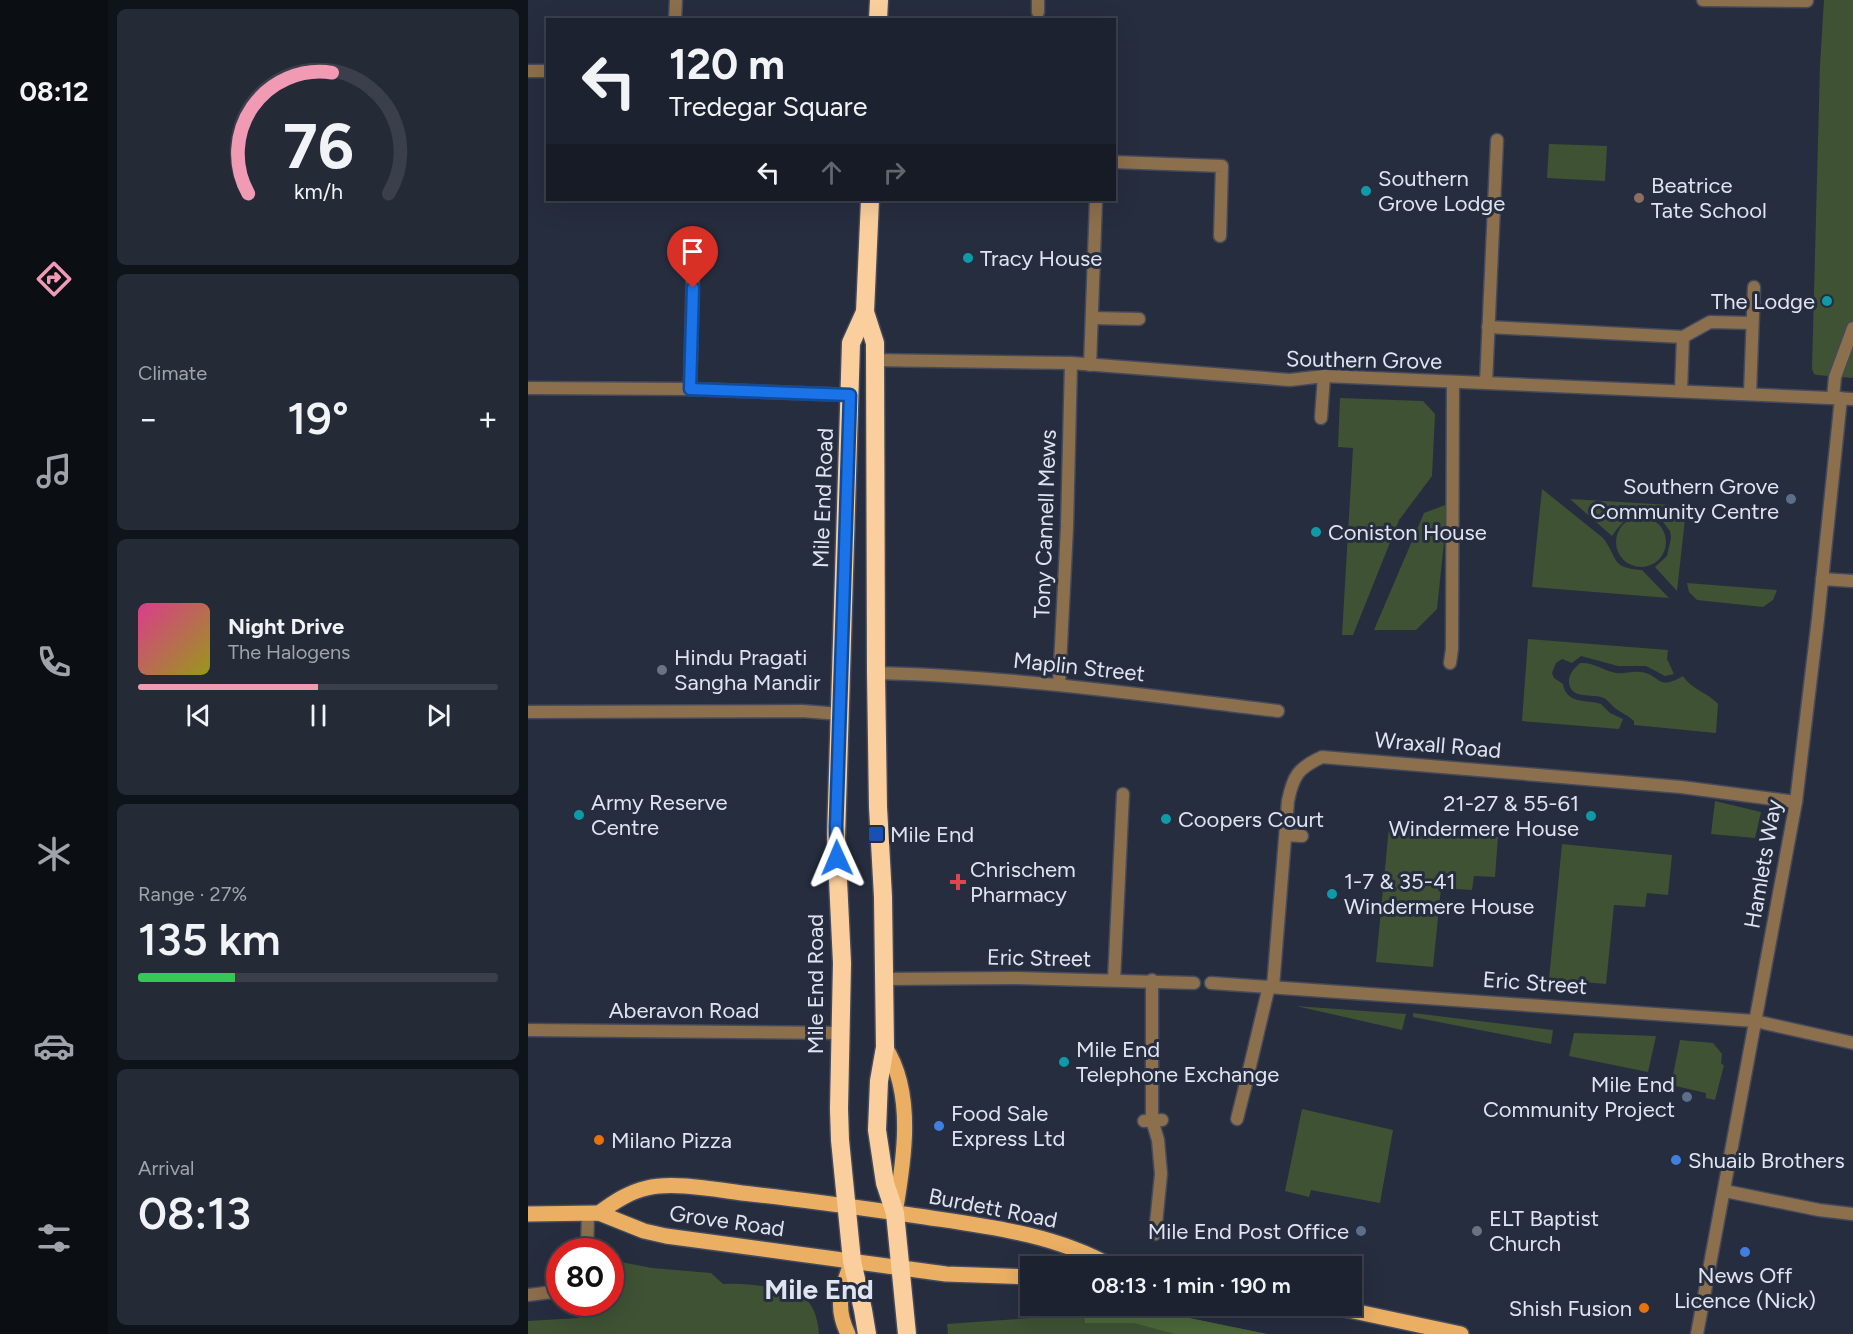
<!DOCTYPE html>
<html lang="en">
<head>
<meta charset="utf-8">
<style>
  :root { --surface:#1c222f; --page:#252a37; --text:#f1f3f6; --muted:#a0a4aa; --line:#3a3f4b; --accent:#f19ab3 }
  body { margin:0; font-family:Figtree,sans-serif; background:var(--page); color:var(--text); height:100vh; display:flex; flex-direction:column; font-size:22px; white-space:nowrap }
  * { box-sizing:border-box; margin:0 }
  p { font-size:20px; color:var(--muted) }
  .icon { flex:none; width:33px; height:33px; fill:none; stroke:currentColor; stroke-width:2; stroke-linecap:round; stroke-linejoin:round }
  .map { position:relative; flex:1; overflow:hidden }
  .side { display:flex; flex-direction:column; gap:9px; padding:9px; background:#0f131a; width:420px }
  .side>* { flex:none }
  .top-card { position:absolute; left:18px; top:18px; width:570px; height:183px; border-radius:0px; box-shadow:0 6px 24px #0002,0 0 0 2px var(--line); background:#1c222f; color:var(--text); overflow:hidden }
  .speed { position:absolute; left:18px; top:1238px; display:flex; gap:12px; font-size:30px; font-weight:700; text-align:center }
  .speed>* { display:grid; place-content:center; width:78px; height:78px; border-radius:50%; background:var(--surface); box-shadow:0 6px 24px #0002,0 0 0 2px var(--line); line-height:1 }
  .speed .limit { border:9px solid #d22; background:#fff; color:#111 }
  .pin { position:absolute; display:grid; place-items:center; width:51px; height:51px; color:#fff; margin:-62px -26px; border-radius:50% 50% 50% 0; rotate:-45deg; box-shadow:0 0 6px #0007 }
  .pin .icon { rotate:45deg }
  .me { position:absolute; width:66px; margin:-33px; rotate:359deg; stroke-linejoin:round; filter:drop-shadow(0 0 4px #0008) }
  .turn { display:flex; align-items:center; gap:21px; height:126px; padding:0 24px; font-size:27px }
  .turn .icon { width:78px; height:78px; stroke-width:2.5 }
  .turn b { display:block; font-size:42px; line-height:51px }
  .lanes { display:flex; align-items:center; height:57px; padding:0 24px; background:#0003; justify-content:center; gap:30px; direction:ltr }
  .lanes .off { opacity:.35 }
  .big { font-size:45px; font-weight:600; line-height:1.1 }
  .side .card { flex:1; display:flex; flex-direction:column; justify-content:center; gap:9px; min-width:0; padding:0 21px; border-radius:9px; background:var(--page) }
  .side .dial { align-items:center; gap:0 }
  .dial svg { height:156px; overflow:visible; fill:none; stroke:var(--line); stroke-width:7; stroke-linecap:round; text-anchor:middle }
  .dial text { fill:var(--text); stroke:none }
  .song { display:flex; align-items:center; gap:18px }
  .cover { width:72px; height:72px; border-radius:9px; background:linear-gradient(135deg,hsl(330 70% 55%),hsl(60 70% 35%)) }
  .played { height:6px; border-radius:3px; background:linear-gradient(90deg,var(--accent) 50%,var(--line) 50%) }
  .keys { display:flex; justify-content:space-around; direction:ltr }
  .heat { display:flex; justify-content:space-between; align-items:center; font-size:33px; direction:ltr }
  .charge { height:9px; border-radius:4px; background:linear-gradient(90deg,#34c759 27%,var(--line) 0) }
  .trip { position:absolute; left:492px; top:1256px; width:342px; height:60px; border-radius:0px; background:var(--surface); box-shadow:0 6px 24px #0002,0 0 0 2px var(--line); font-weight:600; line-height:60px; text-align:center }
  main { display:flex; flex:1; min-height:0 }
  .dock { display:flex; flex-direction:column; width:108px; justify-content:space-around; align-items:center; background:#0b0e13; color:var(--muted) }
  .dock .icon { width:42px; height:42px }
  .dock .on { color:var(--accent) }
  .dock b { font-size:27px; color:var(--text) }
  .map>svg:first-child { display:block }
  .green { fill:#3f5234 }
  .forest { fill:#4c683a }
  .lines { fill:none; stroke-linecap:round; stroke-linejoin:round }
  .lane-casing { stroke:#444a5b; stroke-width:15 }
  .street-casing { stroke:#444a5b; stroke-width:15 }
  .primary-casing { stroke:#444a5b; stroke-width:18 }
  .highway-casing { stroke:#444a5b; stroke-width:21 }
  .lane { stroke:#8c6f4c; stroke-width:12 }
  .street { stroke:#8c6f4c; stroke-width:12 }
  .primary { stroke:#ebaf64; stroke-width:15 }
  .highway { stroke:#fbcf9d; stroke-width:18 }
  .route-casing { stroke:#114b97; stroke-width:15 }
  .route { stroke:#1a73e8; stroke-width:10 }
  .culture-dot { fill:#0f9aa8; stroke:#262d3f; stroke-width:2 }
  .education-dot { fill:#8d6e63; stroke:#262d3f; stroke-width:2 }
  .service-dot { fill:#5c6f8a; stroke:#262d3f; stroke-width:2 }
  .worship-dot { fill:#6b7280; stroke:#262d3f; stroke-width:2 }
  .transit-dot { fill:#1a4fb4; stroke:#262d3f; stroke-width:2 }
  .health-dot { fill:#e0444e; stroke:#262d3f; stroke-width:2 }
  .shop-dot { fill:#3f7fe0; stroke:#262d3f; stroke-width:2 }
  .food-dot { fill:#e8710a; stroke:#262d3f; stroke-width:2 }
  .labels { text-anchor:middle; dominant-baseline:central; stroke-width:6; stroke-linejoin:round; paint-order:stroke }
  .poi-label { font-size:22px; fill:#dfe4f0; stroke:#262d3f; text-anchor:start }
  .street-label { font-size:22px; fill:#dfe4f0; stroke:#262d3f }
  .district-label { font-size:28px; font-weight:bold; fill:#dfe4f0; stroke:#262d3f }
</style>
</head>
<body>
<main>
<nav class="dock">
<b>08:12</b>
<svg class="icon on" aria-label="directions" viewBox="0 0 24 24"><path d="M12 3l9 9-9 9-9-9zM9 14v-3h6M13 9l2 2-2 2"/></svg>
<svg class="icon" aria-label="music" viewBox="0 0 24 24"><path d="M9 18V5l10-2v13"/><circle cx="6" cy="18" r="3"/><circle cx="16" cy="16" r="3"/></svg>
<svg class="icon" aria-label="phone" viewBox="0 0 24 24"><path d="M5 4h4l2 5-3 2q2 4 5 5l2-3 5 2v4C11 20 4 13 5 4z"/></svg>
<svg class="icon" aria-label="climate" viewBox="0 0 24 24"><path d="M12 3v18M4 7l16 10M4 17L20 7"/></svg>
<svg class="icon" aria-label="car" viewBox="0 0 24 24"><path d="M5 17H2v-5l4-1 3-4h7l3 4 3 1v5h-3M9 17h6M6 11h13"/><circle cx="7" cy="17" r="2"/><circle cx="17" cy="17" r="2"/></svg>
<svg class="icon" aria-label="filters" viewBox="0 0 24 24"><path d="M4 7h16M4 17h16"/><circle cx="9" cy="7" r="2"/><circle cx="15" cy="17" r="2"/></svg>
</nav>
<section class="side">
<div class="card dial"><svg viewBox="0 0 100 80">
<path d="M14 69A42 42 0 1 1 86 69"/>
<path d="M14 69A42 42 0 0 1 57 7" stroke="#f19ab3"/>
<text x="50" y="56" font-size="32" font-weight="700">76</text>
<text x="50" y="72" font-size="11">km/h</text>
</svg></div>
<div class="card"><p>Climate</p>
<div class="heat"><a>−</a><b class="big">19°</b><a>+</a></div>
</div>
<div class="card">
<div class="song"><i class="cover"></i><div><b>Night Drive</b><p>The Halogens</p></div></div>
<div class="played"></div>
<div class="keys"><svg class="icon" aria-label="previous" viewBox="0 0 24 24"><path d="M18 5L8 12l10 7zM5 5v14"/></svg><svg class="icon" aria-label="pause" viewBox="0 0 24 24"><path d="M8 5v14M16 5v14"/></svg><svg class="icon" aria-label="next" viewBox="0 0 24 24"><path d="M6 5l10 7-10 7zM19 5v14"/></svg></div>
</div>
<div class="card"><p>Range · 27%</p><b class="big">135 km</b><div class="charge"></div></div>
<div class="card"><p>Arrival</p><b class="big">08:13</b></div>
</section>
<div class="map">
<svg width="1325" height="1334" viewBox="0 0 1325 1334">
  <rect width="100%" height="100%" fill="#262d3f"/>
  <g class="green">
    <path d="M 1296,0 L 1325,0 L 1325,378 L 1289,375 L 1286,374 L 1284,369 L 1292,65 Z"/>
    <path d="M 1021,144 L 1079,146 L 1077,181 L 1019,178 Z"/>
    <path d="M 812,398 L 895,401 L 907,414 L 904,476 L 871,520 L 825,635 L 814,635 L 825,448 L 810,447 Z"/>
    <path d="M 1014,489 L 1075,538 C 1091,559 1082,568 1114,570 L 1141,598 L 1004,587 Z"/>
    <path d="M 1042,499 L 1143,505 L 1157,519 L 1149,591 L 1127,567 L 1139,556 L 1143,538 L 1142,531 L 1132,518 C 1106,513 1099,514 1084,536 Z"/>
    <path d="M 920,504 L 909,609 L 888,630 L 846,630 L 896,513 Z"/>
    <circle cx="1113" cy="542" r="25"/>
    <path d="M 1159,583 L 1249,590 L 1245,600 L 1235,607 L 1169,600 L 1161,592 Z"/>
    <path d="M 1000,639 L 1140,650 L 1139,659 L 1146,674 L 1137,676 L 1118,666 L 1090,666 L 1053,656 L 1044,663 L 1034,659 L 1028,663 L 1024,673 L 1026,678 L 1035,684 C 1039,705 1058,699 1073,704 L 1082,713 L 1095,719 L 1091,729 L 994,721 Z"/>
    <path d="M 1052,663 C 1066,662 1076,671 1088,673 C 1096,674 1104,671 1112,672 C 1133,674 1128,692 1155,676 C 1164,690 1179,692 1190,704 L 1188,733 L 1106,725 L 1106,721 C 1100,715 1093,713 1087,708 C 1083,705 1081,701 1076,698 C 1065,693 1043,700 1041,683 C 1040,674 1046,669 1052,663 Z"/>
    <path d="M 1187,801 L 1233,812 L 1227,838 L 1183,834 Z"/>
    <path d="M 861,827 L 970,837 L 967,877 L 946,876 L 944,890 L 913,888 L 905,967 L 848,962 Z"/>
    <path d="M 1034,844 L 1144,855 L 1140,895 L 1119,893 L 1117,907 L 1086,905 L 1078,984 L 1021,979 Z"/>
    <path d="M 768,1006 L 878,1014 L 874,1030 Z"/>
    <path d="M 885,1013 L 1025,1030 L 1023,1044 L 885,1017 Z"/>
    <path d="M 1046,1033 L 1128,1036 L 1120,1072 L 1041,1056 Z"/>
    <path d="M 1152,1040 L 1185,1043 L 1194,1054 L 1193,1064 L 1196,1065 L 1187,1100 L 1178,1098 L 1178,1093 L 1143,1085 Z"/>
    <path d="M 774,1109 L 865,1130 L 852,1203 L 783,1190 L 781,1197 L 757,1191 Z"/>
    <path d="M 93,1262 L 124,1268 L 183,1273 L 195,1284 C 213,1283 229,1285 247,1288 C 253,1290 260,1289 266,1291 C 284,1298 290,1317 291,1334 L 0,1334 L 0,1321 L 50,1318 L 70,1302 L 82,1302 L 82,1270 L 84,1265 Z"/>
    <path d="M 587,1312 L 661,1318 L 739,1334 L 420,1334 L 419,1324 Z"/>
  </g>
  <path class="forest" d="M 587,1312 L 661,1318 L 739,1334 L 647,1334 L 606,1323 L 557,1323 L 556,1313 Z"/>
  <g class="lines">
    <defs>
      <g id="lane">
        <path d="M 510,12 L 510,0"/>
        <path d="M 147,20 L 148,0"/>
        <path d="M 586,162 L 694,166 L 692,236"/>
        <path d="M 564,318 L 611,319"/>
        <path d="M 960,327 L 1155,337 L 1153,391"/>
        <path d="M 1155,337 L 1182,322 L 1224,323"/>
        <path d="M 562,365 L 568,200"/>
        <path d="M 958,383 L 969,140"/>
        <path d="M 162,389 L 165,269"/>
        <path d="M 1222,394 L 1226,287"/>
        <path d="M 1305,398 L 1307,377 L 1325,328"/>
        <path d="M 793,418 L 796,376"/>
        <path d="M 922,663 L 924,649 L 925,382"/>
        <path d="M 758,835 L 774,836"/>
        <path d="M 586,980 L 595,794"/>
        <path d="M 709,1119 L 717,1087"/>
        <path d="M 616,1121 L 634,1120"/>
        <path d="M 59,1251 L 60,1212"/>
        <path d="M 0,1295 L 32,1291"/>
      </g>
      <g id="street">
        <path d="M 1175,0 L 1279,1"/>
        <path d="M 0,71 L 20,71"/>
        <path d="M 346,360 L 543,363 L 762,380 L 796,376 L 1325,399"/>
        <path d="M 0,388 L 162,389 L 322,395"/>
        <path d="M 1294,579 L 1325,581"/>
        <path d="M 348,673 C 482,676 616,695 750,711"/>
        <path d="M 531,685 L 539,527 L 543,363"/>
        <path d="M 0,712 L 274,711 L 312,714"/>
        <path d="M 355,979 L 486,978 L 666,983"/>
        <path d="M 624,980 L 624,1120 L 630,1140 L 633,1174 L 627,1234"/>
        <path d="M 683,983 L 1227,1021 L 1325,1043"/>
        <path d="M 745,987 L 760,801 C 765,776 770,768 794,757 L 1153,787 L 1268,802"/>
        <path d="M 0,1030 L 312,1033"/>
        <path d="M 717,1087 L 741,986"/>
        <path d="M 1197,1191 L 1291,1210 L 1325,1214"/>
        <path d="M 1169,1334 L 1268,802 L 1290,619 L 1313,398"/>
      </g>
      <g id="primary">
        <path d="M 357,1047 C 387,1093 376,1161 367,1213"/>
        <path d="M 71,1213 C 86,1202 101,1192 119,1188 C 147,1181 194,1191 223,1194 C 279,1200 334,1208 390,1216 C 456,1226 524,1233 583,1266"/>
        <path d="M 0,1214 L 71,1213 L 116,1231 L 138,1236 L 418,1274 L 502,1277"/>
        <path d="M 797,1305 L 933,1334"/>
        <path d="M 320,1334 C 306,1306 314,1288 324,1261"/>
      </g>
      <g id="highway">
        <path d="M 350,20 L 351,0"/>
        <path d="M 342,200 L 337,312 L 347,343 L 348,673 L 350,807 L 355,897 L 357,1047 L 351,1081 L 349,1130 L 357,1183 L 367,1213 L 379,1334"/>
        <path d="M 337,312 L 323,343 L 308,838 L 314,963 L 311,1109 L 312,1140 L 324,1261 L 335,1310 L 339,1334"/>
      </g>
    </defs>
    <use href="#lane" class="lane-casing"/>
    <use href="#street" class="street-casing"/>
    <use href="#primary" class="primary-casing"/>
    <use href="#highway" class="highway-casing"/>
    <use href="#lane" class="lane"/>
    <use href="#street" class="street"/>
    <use href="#primary" class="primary"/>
    <use href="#highway" class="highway"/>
  </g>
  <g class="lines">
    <defs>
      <path id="route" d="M 165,288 L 162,389 L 322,395 L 308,827 L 309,858"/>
    </defs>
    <use href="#route" class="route-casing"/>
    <use href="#route" class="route"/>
  </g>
  <g class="culture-dot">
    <circle cx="838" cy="191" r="6"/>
    <circle cx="440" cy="258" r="6"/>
    <circle cx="1299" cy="301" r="6"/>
    <circle cx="788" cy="532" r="6"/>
    <circle cx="51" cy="815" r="6"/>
    <circle cx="1063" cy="816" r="6"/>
    <circle cx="638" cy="819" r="6"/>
    <circle cx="804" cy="894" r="6"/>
    <circle cx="536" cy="1062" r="6"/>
  </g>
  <circle class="education-dot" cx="1111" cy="198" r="6"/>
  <g class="service-dot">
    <circle cx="1263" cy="499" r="6"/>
    <circle cx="1159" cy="1097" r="6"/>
    <circle cx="833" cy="1231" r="6"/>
  </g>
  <g class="worship-dot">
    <circle cx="134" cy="670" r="6"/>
    <circle cx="949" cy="1231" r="6"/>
  </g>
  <rect class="transit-dot" x="340" y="826" width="16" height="16" rx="3"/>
  <path class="health-dot" d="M427 873h6v6h6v6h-6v6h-6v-6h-6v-6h6z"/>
  <g class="shop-dot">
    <circle cx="411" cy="1126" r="6"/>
    <circle cx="1148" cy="1160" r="6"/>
    <circle cx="1217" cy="1252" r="6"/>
  </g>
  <g class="food-dot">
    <circle cx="71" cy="1140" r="6"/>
    <circle cx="1116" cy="1308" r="6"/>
  </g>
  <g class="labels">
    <g class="poi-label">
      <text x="850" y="178">Southern<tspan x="850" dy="25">Grove Lodge</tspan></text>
      <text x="1123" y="185">Beatrice<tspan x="1123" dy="25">Tate School</tspan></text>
      <text x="452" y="258">Tracy House</text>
      <text x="1287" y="301" text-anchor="end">The Lodge</text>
      <text x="1251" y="486" text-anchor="end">Southern Grove<tspan x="1251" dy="25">Community Centre</tspan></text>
      <text x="800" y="532">Coniston House</text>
      <text x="146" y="657">Hindu Pragati<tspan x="146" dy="25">Sangha Mandir</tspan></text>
      <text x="63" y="802">Army Reserve<tspan x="63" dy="25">Centre</tspan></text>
      <text x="1051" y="803" text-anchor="end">21-27 &amp; 55-61<tspan x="1051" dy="25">Windermere House</tspan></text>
      <text x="650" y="819">Coopers Court</text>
      <text x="362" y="834">Mile End</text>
      <text x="442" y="869">Chrischem<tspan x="442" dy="25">Pharmacy</tspan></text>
      <text x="816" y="881">1-7 &amp; 35-41<tspan x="816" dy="25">Windermere House</tspan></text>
      <text x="548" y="1049">Mile End<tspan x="548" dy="25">Telephone Exchange</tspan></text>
      <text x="1147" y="1084" text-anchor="end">Mile End<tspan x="1147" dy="25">Community Project</tspan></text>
      <text x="423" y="1113">Food Sale<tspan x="423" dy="25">Express Ltd</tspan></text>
      <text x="83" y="1140">Milano Pizza</text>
      <text x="1160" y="1160">Shuaib Brothers</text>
      <text x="961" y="1218">ELT Baptist<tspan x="961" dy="25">Church</tspan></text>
      <text x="821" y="1231" text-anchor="end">Mile End Post Office</text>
      <text x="1217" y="1275" text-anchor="middle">News Off<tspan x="1217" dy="25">Licence (Nick)</tspan></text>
      <text x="1104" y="1308" text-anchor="end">Shish Fusion</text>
    </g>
    <g class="street-label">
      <text transform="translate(836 360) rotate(1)">Southern Grove</text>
      <text transform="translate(295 498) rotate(-88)">Mile End Road</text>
      <text transform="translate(517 524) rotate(-88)">Tony Cannell Mews</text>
      <text transform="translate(551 667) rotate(6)">Maplin Street</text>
      <text transform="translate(910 745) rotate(5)">Wraxall Road</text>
      <text transform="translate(1235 864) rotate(-80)">Hamlets Way</text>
      <text transform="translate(511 958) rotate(1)">Eric Street</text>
      <text transform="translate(1007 983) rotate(4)">Eric Street</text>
      <text transform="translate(287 984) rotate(-90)">Mile End Road</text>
      <text x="156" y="1010">Aberavon Road</text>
      <text transform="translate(465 1208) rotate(11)">Burdett Road</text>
      <text transform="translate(199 1221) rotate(8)">Grove Road</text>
    </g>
    <g class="district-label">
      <text x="291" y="1289">Mile End</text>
    </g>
  </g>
</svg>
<div class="speed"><div class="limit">80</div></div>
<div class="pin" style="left:165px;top:288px;background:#d93025"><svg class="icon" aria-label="arrive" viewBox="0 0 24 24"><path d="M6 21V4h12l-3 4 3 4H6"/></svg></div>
<svg class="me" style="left:309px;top:858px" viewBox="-20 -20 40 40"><path d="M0-17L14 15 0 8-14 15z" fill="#1a73e8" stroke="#fff" stroke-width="4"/></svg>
<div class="trip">08:13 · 1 min · 190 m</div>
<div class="top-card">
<div class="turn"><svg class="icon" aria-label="left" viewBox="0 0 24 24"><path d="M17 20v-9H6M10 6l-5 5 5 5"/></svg><div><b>120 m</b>Tredegar Square</div></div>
<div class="lanes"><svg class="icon" aria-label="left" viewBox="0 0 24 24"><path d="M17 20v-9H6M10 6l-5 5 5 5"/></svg><svg class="icon off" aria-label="ahead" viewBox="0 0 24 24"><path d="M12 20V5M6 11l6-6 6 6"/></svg><svg class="icon off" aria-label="right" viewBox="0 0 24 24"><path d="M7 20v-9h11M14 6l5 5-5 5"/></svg></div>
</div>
</div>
</main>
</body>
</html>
